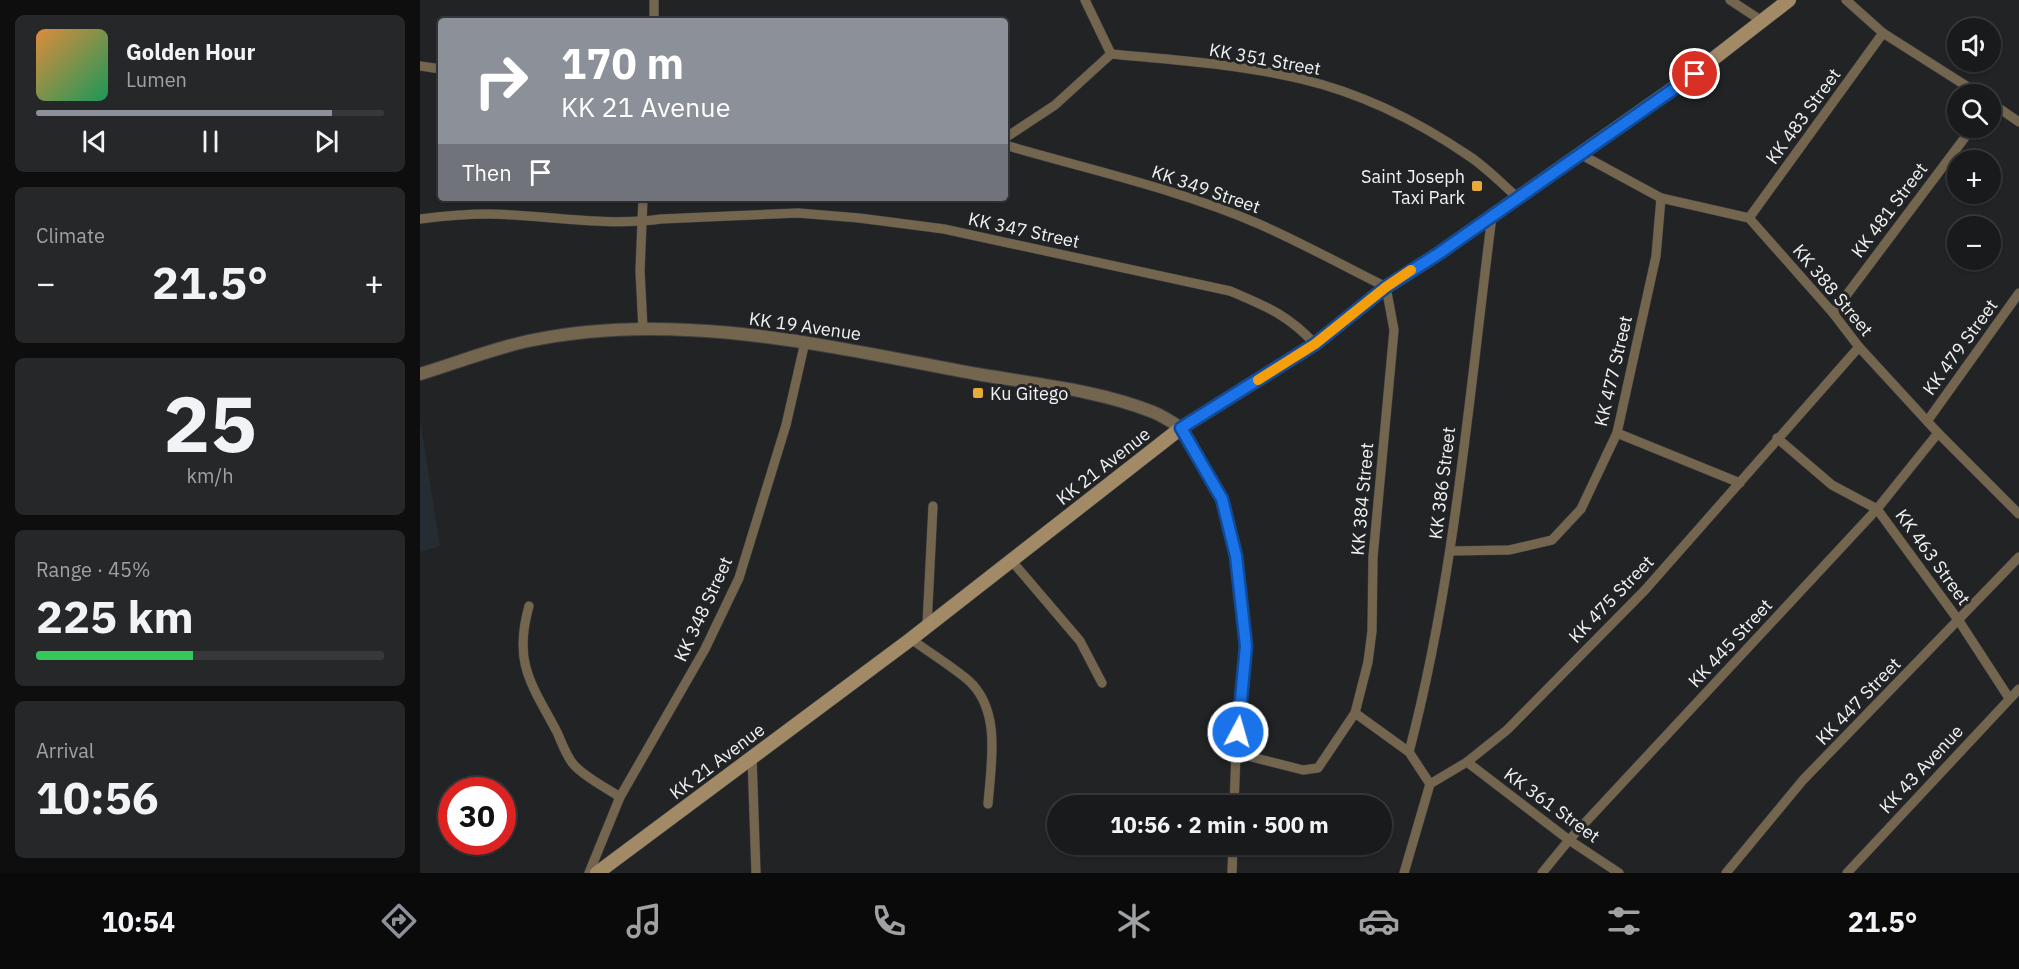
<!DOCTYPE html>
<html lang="en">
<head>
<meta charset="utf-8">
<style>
  :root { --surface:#191a1c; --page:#262729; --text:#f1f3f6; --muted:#9fa1a3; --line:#37383b; --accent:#8c9099 }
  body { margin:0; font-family:"IBM Plex Sans",sans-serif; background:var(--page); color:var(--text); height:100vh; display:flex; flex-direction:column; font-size:22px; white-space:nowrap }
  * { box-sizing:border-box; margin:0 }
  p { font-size:20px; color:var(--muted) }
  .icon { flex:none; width:33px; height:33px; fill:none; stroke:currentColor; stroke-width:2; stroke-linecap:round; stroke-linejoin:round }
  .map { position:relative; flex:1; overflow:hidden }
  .side { display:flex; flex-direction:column; gap:15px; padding:15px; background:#0e0e0f; width:420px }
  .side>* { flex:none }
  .banner { position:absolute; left:18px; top:18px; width:570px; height:183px; border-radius:6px; box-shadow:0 2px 4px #0004,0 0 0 2px var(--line); background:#8c9099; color:#fff; overflow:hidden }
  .buttons { position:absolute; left:1527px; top:18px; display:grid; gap:12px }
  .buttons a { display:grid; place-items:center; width:54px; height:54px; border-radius:50%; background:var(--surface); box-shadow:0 2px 4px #0004,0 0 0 2px var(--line); font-size:30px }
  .speed { position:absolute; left:18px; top:777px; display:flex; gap:12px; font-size:30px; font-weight:700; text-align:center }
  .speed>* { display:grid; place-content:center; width:78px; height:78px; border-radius:50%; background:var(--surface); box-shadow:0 2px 4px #0004,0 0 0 2px var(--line); line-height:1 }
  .speed .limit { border:9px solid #d22; background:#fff; color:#111 }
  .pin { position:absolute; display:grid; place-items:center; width:51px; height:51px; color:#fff; margin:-26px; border:3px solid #fff; border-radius:50%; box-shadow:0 2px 6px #0007 }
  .me { position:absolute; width:66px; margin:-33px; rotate:6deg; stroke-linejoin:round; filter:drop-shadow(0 0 4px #0008) }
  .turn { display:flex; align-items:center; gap:21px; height:126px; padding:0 24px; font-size:27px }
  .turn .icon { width:78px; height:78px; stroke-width:2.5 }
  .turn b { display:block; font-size:42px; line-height:51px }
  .then { display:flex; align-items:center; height:57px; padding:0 24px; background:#0003; gap:12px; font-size:22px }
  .big { font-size:45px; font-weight:700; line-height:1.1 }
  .side .widget { flex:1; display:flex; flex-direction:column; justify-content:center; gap:9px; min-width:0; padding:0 21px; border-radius:9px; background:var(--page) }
  .side .dial { align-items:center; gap:0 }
  .dial b { font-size:78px; line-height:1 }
  .song { display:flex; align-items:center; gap:18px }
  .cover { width:72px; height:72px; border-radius:9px; background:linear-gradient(135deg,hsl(30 70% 55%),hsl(150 70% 35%)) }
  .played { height:6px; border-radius:3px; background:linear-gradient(90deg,var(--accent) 85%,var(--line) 85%) }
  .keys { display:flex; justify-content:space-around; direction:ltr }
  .heat { display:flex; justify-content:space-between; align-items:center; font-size:33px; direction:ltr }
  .charge { height:9px; border-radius:4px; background:linear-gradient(90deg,#34c759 45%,var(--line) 0) }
  .trip { position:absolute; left:627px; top:795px; width:345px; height:60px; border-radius:30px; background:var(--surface); box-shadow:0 2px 4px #0004,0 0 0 2px var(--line); font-weight:700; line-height:60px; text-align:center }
  .tabs { display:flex; height:96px; justify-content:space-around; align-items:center; background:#0a0a0b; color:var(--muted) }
  .tabs .icon { width:42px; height:42px }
  .tabs .selected { color:var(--accent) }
  .tabs b { font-size:27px; color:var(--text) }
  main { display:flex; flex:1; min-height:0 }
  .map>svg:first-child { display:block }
  .built { fill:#262d32 }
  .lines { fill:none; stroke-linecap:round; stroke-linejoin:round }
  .minor-casing { stroke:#3e4042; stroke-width:10 }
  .tertiary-casing { stroke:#3e4042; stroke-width:14 }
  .secondary-casing { stroke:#3e4042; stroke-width:15 }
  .minor { stroke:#74654f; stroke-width:9 }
  .tertiary { stroke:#74654f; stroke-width:12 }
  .secondary { stroke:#a28a67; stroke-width:14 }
  .route-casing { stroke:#114b97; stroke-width:15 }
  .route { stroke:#1a73e8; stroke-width:10 }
  .slow { stroke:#f59e0b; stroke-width:10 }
  .poi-dot { fill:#e9ab38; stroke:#212325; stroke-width:2 }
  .labels { text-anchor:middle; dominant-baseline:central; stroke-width:6; stroke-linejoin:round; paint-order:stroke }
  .street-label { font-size:18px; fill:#f2f3f4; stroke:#212325 }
  .poi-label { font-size:18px; fill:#f2f3f4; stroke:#212325; text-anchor:end }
</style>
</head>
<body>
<main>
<section class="side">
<div class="widget">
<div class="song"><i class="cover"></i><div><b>Golden Hour</b><p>Lumen</p></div></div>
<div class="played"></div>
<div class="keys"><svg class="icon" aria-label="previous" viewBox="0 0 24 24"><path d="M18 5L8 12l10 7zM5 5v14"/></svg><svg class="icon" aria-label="pause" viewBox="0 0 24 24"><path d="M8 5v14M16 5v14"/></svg><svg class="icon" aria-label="next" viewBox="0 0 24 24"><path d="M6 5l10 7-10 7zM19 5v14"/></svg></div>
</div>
<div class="widget"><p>Climate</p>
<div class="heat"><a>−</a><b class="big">21.5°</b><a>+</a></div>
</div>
<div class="widget dial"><b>25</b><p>km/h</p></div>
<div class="widget"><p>Range · 45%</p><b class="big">225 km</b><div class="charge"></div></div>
<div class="widget"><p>Arrival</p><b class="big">10:56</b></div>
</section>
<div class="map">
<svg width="1599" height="873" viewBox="0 0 1599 873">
  <rect width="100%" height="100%" fill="#212325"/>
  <path class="built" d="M 0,419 L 20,546 L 0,552 Z"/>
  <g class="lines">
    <defs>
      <g id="minor">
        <path d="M 234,0 L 234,21"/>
        <path d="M 665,0 L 691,54"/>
        <path d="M 1310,0 L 1342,21"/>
        <path d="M 1426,0 L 1463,33 L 1559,94"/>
        <path d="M 0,66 L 21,69"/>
        <path d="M 1570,102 L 1599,122"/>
        <path d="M 585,138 L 635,105 L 691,54 C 754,60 819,64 881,79 C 941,93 999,122 1049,156 C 1067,168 1082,184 1098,198"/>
        <path d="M 585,145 C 670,170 758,189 839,224 C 882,243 924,266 966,287 L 974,330 L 953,557 L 952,631 L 948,662 L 935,713"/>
        <path d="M 1160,154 L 1241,198 L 1329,218 L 1413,313 L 1439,347 L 1518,433 L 1599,514"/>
        <path d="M 1329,218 L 1463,33"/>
        <path d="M 0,219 C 23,216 46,214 69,214 C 126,215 184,227 241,219 L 378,213 L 439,218 L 524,229 L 810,291 C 847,307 867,314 895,344"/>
        <path d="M 1413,313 L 1552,128"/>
        <path d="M 223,329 L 220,271 L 223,198"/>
        <path d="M 1508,420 L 1599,293"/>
        <path d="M 761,428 L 803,499 L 816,556 L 826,646 L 816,753 L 814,806"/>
        <path d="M 1197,433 L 1320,483"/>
        <path d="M 1357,438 L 1412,485 L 1457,509 L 1539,621 L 1589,698"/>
        <path d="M 1030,551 L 1089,550 L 1132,540 L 1161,509 L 1197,433 L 1236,256 L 1241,198"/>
        <path d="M 591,560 L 660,641 L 682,683"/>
        <path d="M 109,606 C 93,663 111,683 137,732 C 142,743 146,756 154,765 C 166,778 185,787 200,797"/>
        <path d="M 507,625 L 513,506"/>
        <path d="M 491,639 C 510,653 530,665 548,680 C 582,710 571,764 568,804"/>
        <path d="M 989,752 C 1035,577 1049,395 1072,216"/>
        <path d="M 816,753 L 883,770 L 898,768 L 935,713 L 989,752 L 1010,784"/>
        <path d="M 332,757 L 336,873"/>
        <path d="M 1047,762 L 1149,840 L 1199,873"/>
        <path d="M 169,873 L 200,797 L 285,649 L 319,578 L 366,425 L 385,342"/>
        <path d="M 812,873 L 813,844"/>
        <path d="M 984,873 L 1010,784 L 1047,762 L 1087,730 L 1225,590 L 1439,347"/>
        <path d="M 1122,873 L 1149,840 L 1457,509 L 1518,433"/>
        <path d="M 1306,873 L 1383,780 L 1599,557"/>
        <path d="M 1427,873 L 1599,689"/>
      </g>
      <path id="tertiary" d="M 0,374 C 36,363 72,349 108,341 C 257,309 411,347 557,374 C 615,384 678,390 733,412 C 743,416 752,422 761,428"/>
      <path id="secondary" d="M 177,873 L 491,639 L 761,428 L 895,344 L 966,287 L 1018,254 L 1275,73 L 1369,0"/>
    </defs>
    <use href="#minor" class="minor-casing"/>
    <use href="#tertiary" class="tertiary-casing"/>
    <use href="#secondary" class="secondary-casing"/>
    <use href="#minor" class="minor"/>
    <use href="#tertiary" class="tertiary"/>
    <use href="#secondary" class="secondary"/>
  </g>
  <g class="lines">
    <defs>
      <path id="route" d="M 818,732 L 826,646 L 816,556 L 802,499 L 761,428 L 895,344 L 966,287 L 1018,254 L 1275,74"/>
    </defs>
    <use href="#route" class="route-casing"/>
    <use href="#route" class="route"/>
    <path class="slow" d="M 838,380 L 895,344 L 966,287 L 991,270"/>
  </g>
  <g class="poi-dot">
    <rect x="1051" y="180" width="12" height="12" rx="3"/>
    <rect x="552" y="387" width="12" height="12" rx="3"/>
  </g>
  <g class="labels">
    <g class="street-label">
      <text transform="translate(845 59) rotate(10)">KK 351 Street</text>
      <text transform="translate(1383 116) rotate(-54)">KK 483 Street</text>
      <text transform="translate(786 189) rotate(19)">KK 349 Street</text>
      <text transform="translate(1469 210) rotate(-53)">KK 481 Street</text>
      <text transform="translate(604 230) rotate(12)">KK 347 Street</text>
      <text transform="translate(1413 290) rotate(50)">KK 388 Street</text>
      <text transform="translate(385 326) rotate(8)">KK 19 Avenue</text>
      <text transform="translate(1540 347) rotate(-54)">KK 479 Street</text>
      <text transform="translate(1193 371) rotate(-77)">KK 477 Street</text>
      <text transform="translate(683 466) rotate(-38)">KK 21 Avenue</text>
      <text transform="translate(1022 483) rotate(-83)">KK 386 Street</text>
      <text transform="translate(942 499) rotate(-85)">KK 384 Street</text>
      <text transform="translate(1513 557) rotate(54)">KK 463 Street</text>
      <text transform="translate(1191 599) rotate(-46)">KK 475 Street</text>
      <text transform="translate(283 609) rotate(-65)">KK 348 Street</text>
      <text transform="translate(1310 643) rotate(-47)">KK 445 Street</text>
      <text transform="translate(1438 701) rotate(-46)">KK 447 Street</text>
      <text transform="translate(297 761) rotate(-37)">KK 21 Avenue</text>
      <text transform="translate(1501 769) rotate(-47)">KK 43 Avenue</text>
      <text transform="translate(1132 805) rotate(36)">KK 361 Street</text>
    </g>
    <g class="poi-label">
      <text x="1045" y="176">Saint Joseph<tspan x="1045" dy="21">Taxi Park</tspan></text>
      <text x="570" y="393" text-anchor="start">Ku Gitego</text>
    </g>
  </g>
</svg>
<div class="buttons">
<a><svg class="icon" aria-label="sound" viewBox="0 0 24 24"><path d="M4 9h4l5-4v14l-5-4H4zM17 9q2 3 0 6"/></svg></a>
<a><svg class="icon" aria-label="search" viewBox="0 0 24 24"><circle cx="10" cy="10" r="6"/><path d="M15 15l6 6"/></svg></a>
<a>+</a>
<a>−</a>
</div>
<div class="speed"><div class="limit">30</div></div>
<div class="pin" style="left:1275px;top:74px;background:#d93025"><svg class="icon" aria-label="arrive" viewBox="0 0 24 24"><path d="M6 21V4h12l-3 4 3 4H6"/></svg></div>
<svg class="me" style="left:818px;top:732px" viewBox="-20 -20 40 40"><circle r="17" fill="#1a73e8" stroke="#fff" stroke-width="3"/><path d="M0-11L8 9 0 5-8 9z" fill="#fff"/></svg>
<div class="trip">10:56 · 2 min · 500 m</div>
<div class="banner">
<div class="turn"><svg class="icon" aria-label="right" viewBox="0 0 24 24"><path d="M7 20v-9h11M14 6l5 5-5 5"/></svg><div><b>170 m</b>KK 21 Avenue</div></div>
<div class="then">Then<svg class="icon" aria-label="arrive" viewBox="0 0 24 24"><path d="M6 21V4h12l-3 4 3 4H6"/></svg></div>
</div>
</div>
</main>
<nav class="tabs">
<b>10:54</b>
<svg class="icon selected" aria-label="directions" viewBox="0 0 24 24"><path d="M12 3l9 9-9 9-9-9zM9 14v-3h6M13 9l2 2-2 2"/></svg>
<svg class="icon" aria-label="music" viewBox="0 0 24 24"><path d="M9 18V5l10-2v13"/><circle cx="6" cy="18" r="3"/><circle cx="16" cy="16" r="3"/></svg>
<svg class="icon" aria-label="phone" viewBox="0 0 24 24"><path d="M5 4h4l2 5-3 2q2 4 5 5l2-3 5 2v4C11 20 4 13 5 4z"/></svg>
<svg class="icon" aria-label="climate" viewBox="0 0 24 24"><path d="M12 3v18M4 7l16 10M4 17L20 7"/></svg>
<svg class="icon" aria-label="car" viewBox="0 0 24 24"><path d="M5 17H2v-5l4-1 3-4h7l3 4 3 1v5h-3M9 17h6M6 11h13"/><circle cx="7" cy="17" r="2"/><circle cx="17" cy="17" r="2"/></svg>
<svg class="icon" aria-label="filters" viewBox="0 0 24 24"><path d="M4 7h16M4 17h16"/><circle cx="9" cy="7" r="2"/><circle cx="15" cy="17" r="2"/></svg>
<b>21.5°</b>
</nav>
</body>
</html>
